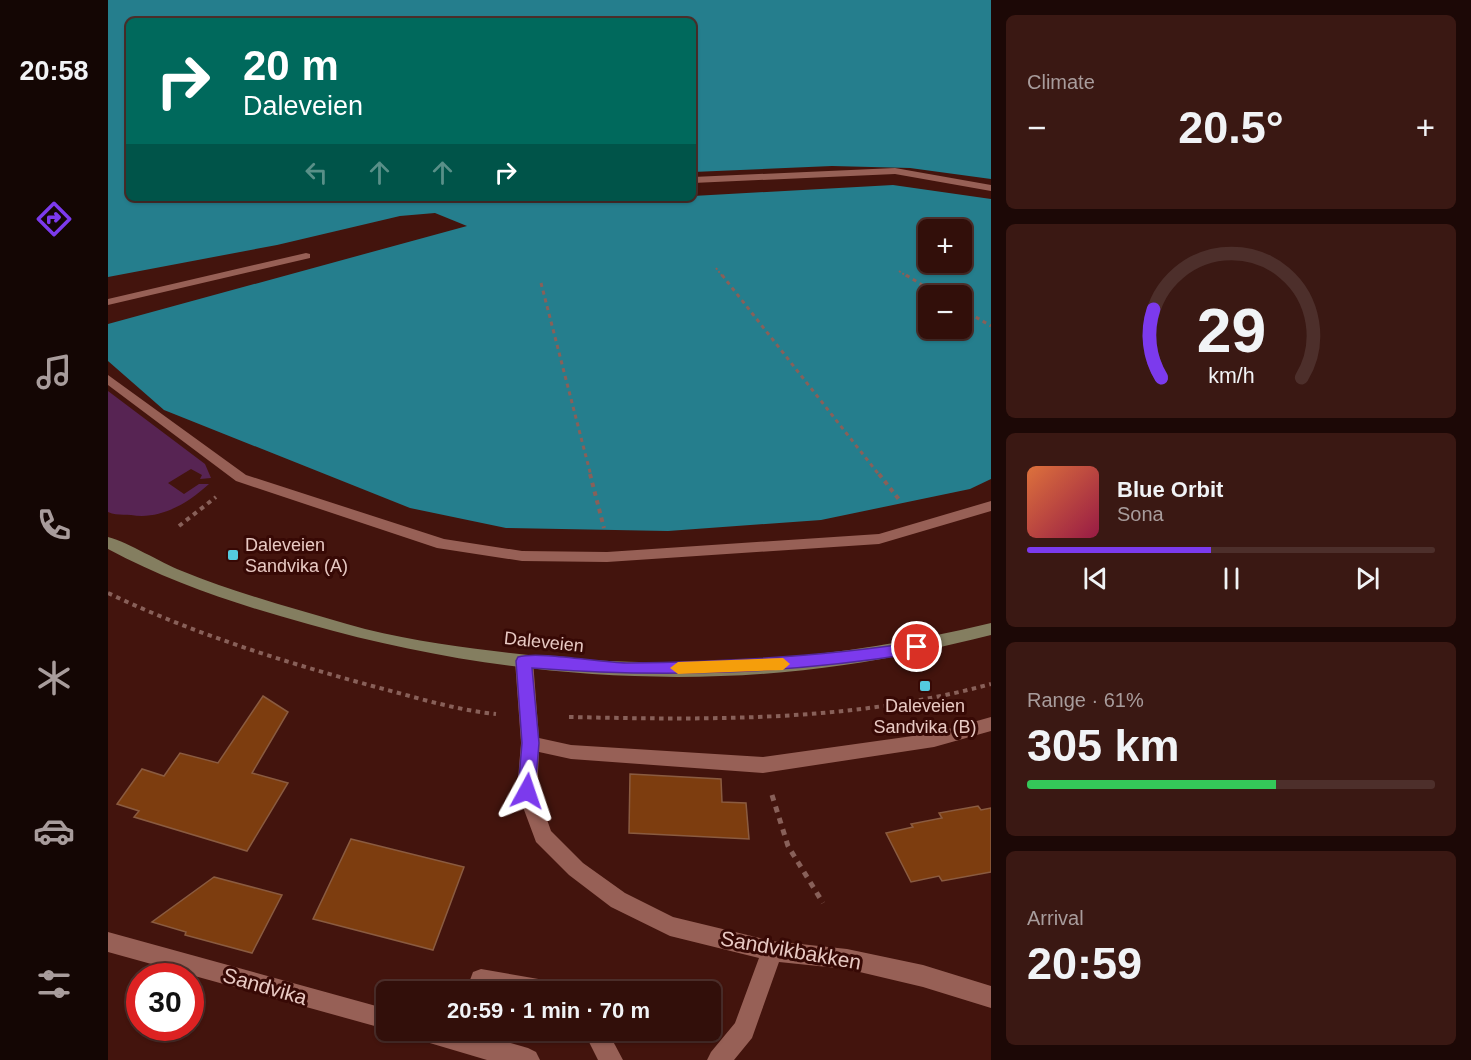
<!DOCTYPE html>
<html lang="en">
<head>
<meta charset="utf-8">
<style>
  :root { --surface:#320f0a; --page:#3a1813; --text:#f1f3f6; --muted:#a89c9c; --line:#4d2f2b; --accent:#7c3aed }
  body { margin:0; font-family:Arial,sans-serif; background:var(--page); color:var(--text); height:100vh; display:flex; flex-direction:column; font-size:22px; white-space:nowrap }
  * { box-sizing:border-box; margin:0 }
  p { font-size:20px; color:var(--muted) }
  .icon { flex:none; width:33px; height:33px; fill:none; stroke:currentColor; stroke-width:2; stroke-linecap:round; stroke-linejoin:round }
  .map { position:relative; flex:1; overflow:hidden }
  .sheet { display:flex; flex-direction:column; gap:15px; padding:15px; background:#1c0806; width:480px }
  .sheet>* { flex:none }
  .top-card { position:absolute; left:18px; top:18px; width:570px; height:183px; border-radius:9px; box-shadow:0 2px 4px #0004,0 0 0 2px var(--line); background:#00695c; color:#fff; overflow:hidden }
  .tools { position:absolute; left:810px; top:219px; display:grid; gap:12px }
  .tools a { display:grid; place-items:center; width:54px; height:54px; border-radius:9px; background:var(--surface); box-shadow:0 2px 4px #0004,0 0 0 2px var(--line); font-size:30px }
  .speed { position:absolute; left:18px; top:963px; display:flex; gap:12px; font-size:30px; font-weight:700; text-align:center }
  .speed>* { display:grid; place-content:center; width:78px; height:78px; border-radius:50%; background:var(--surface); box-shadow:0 2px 4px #0004,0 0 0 2px var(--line); line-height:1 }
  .speed .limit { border:9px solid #d22; background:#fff; color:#111 }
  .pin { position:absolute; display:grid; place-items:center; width:51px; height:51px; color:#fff; margin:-26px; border:3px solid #fff; border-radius:50%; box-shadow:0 2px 6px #0007 }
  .me { position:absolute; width:66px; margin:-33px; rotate:5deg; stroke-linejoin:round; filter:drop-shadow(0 0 4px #0008) }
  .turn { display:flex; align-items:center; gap:21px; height:126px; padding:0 18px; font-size:27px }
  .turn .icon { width:78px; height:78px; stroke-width:2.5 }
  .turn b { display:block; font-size:42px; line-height:51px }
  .lanes { display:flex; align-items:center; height:57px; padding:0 18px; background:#0003; justify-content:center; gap:30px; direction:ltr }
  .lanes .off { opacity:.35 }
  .big { font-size:45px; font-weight:800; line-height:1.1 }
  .sheet .widget { flex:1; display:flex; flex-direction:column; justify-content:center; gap:9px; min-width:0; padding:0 21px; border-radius:9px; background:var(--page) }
  .sheet .dial { align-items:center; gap:0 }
  .dial svg { height:156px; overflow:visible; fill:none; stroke:var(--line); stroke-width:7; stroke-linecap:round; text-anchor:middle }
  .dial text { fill:var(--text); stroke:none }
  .song { display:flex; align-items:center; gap:18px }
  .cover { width:72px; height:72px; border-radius:9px; background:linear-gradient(135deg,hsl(20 70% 55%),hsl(340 70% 35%)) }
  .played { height:6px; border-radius:3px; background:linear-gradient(90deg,var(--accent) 45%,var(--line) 45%) }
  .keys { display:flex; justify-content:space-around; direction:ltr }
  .heat { display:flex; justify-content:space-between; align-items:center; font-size:33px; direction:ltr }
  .charge { height:9px; border-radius:4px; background:linear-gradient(90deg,#34c759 61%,var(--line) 0) }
  .trip { position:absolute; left:268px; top:981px; width:345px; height:60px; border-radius:9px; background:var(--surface); box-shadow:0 2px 4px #0004,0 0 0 2px var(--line); font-weight:800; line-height:60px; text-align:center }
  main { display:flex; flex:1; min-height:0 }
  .menu { display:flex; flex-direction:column; width:108px; justify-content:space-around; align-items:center; background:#140604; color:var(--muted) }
  .menu .icon { width:42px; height:42px }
  .menu .on { color:var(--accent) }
  .menu b { font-size:27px; color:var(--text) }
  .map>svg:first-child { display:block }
  .green { fill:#572453 }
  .water { fill:#257e8d; fill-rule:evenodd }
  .building { fill:#7d3d0f; stroke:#8a5b40; stroke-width:1.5 }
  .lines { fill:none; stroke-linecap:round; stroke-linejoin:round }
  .path-far3 { stroke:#886059; stroke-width:2; stroke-dasharray:2 2; stroke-linecap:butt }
  .path-far2 { stroke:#886059; stroke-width:3; stroke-dasharray:4 4; stroke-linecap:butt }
  .path-far1 { stroke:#886059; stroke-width:4; stroke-dasharray:4.5 4.5; stroke-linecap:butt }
  .path { stroke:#886059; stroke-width:5; stroke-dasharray:6 6; stroke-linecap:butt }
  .service { fill:#976056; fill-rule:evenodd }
  .minor { fill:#976056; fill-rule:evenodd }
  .secondary { fill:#847e60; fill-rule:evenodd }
  .route { fill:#7c3aed; stroke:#51269a; stroke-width:1.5 }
  .slow { fill:#f59e0b }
  .poi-dot { fill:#54cade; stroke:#370905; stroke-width:2 }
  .labels { text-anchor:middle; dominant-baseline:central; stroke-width:6; stroke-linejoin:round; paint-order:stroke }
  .poi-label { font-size:18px; fill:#e8c9c3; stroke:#370905; text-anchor:start }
  .street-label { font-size:18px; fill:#e8c9c3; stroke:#370905 }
  .near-street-label { font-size:21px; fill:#e8c9c3; stroke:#370905 }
</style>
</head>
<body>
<main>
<nav class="menu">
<b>20:58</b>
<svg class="icon on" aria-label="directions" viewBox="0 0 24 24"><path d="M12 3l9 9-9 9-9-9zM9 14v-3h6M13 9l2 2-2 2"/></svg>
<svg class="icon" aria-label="music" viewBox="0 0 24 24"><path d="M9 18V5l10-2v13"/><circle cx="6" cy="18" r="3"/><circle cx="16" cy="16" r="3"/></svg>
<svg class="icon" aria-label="phone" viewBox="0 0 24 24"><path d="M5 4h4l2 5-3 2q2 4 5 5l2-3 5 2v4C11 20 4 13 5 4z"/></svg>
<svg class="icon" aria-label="climate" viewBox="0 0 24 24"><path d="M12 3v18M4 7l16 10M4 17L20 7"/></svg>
<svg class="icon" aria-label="car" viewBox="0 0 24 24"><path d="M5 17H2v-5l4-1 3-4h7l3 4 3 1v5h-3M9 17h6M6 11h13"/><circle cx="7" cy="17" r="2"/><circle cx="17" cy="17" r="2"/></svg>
<svg class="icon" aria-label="filters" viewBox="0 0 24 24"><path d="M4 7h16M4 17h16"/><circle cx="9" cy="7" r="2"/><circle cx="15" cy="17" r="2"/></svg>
</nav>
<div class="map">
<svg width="883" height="1060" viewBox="0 0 883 1060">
  <rect width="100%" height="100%" fill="#43140d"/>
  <path class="green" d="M 0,391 L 97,464 L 103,478 L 92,479 L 94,475 L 83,469 L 60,483 L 76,494 L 91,484 L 101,484 C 80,503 53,520 23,515 C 15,514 8,516 0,512 Z"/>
  <path class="water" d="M 0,0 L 883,0 L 883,179 L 802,168 L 724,166 L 585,172 L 585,21 L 21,21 L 21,198 L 585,198 L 585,196 L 785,185 L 883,199 L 883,479 L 862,489 L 713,520 L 560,531 L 398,528 L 302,508 L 56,410 L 0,361 L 0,324 L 359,226 L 327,213 L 292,216 L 169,245 L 0,277 ZM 820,230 L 854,230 L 854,262 L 820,262 ZM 820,296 L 854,296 L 854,328 L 820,328 Z"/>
  <g class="building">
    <path d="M 155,696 L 180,712 L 144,773 L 180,783 L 139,851 L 26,817 L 31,811 L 9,804 L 34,769 L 56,776 L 72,753 L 110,763 Z"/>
    <path d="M 522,774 L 613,779 L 614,802 L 638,803 L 641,839 L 521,833 Z"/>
    <path d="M 870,806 L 873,810 L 883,808 L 883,872 L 834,881 L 831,876 L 803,882 L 778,833 L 805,827 L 803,824 L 834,818 L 831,813 Z"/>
    <path d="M 243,839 L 356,867 L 325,950 L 205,919 Z"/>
    <path d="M 106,877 L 174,895 L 144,953 L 77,935 L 78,932 L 44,922 Z"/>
  </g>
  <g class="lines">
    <g class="path-far3">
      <path d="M 608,268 L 615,277"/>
      <path d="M 791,271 L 800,277"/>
    </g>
    <g class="path-far2">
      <path d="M 614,275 L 772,476"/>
      <path d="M 798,275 L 832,296"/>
      <path d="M 433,283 L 483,476"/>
      <path d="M 854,309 L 883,326"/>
    </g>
    <g class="path-far1">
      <path d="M 482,474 L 496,528"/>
      <path d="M 771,474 L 793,502"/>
      <path d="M 71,526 L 108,497"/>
      <path d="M 0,593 C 86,634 176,662 268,687 C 307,697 347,710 388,714"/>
      <path d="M 461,717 C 604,720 743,722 883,684"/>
    </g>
    <path class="path" d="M 664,795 L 680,846 L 715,903"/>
    <g class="service">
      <path d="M 787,168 L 883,185 L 883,191 L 787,174 L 585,183 L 585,177 Z"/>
      <path d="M 198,253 L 202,254 L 202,258 L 0,305 L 0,299 Z"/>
      <path d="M 0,375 L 138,475 L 336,539 L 414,551 L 499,552 L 771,534 L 883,501 L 883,511 L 771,544 L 499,562 L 414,561 L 329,548 L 128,481 L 0,385 Z"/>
      <path d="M 373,969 L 442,981 L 450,984 L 453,992 L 373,991 L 365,988 L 362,980 L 365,972 Z"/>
      <path d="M 475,1030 L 499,1030 L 515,1060 L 490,1060 Z"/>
    </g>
    <g class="minor">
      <path d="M 416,655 L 422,656 L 425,661 L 431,738 L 463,745 L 655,757 L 826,733 L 883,717 L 883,731 L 826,747 L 655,773 L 463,759 L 431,752 L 429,791 L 443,831 L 475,863 L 517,893 L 565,917 L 664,941 L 739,949 L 815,965 L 883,986 L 883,1008 L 815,987 L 739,969 L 671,962 L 644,1038 L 626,1060 L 599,1060 L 603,1052 L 627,1023 L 651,958 L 562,936 L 503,907 L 461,875 L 428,842 L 409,791 L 413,743 L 407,661 L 410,656 Z"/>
      <path d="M 0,932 L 279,1009 L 281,1030 L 0,952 Z"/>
      <path d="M 304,1030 L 357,1030 L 420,1048 L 428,1052 L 432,1060 L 379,1060 L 315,1041 L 307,1038 Z"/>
    </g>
    <path class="secondary" d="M 0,537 C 22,543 51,562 74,571 C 128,593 184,608 239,624 C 287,638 337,645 386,651 C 557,673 716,663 883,623 L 883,635 C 834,647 786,658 736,665 C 558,691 372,673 200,624 C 131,605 63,583 0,549 Z"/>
  </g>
  <path class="route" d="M 809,642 L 817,647 L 809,653 C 679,674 556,678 424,668 L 431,743 L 427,791 L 425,796 L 419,798 L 413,796 L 410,791 L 414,743 L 408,661 L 410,657 C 432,651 493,663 519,663 C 617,662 712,657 809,642 Z"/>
  <path class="slow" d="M 675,658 L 682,664 L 675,670 L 570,674 L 562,668 L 570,662 Z"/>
  <g class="poi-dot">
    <rect x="119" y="549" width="12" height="12" rx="3"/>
    <rect x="811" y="680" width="12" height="12" rx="3"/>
  </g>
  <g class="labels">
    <g class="poi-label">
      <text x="137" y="545">Daleveien<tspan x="137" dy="21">Sandvika (A)</tspan></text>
      <text x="817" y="706" text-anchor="middle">Daleveien<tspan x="817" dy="21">Sandvika (B)</tspan></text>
    </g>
    <g class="street-label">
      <text transform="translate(436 642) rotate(6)">Daleveien</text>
    </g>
    <g class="near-street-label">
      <text transform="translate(683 950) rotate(10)">Sandvikbakken</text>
      <text transform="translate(157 986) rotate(16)">Sandvika</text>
    </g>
  </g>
</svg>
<div class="tools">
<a>+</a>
<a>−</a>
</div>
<div class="speed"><div class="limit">30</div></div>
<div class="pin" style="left:809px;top:647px;background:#d93025"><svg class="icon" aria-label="arrive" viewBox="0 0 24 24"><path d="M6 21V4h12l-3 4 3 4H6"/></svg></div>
<svg class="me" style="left:419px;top:791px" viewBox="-20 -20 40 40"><path d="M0-17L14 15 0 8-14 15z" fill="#7c3aed" stroke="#fff" stroke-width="4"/></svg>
<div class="trip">20:59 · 1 min · 70 m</div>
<div class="top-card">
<div class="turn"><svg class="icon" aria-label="right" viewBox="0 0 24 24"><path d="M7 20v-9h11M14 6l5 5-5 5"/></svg><div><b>20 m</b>Daleveien</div></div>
<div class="lanes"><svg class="icon off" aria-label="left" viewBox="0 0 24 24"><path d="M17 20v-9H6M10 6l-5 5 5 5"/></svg><svg class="icon off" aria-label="ahead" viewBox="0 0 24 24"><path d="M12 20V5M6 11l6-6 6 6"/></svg><svg class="icon off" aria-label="ahead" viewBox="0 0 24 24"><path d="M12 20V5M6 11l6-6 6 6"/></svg><svg class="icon" aria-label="right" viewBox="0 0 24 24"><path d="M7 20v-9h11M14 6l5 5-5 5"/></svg></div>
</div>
</div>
<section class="sheet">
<div class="widget"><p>Climate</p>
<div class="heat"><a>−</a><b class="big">20.5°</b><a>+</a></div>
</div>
<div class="widget dial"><svg viewBox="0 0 100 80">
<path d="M14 69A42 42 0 1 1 86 69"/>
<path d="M14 69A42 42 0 0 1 10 34" stroke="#7c3aed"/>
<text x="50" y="56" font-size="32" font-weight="700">29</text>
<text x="50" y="72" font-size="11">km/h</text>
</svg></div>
<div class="widget">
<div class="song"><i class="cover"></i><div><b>Blue Orbit</b><p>Sona</p></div></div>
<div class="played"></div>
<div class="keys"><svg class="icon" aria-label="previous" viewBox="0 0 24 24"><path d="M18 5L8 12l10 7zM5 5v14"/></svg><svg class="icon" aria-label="pause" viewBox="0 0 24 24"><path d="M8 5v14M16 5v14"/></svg><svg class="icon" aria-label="next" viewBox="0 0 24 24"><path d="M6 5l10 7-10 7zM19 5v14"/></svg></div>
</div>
<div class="widget"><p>Range · 61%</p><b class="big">305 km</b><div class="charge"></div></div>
<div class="widget"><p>Arrival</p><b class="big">20:59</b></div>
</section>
</main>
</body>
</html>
